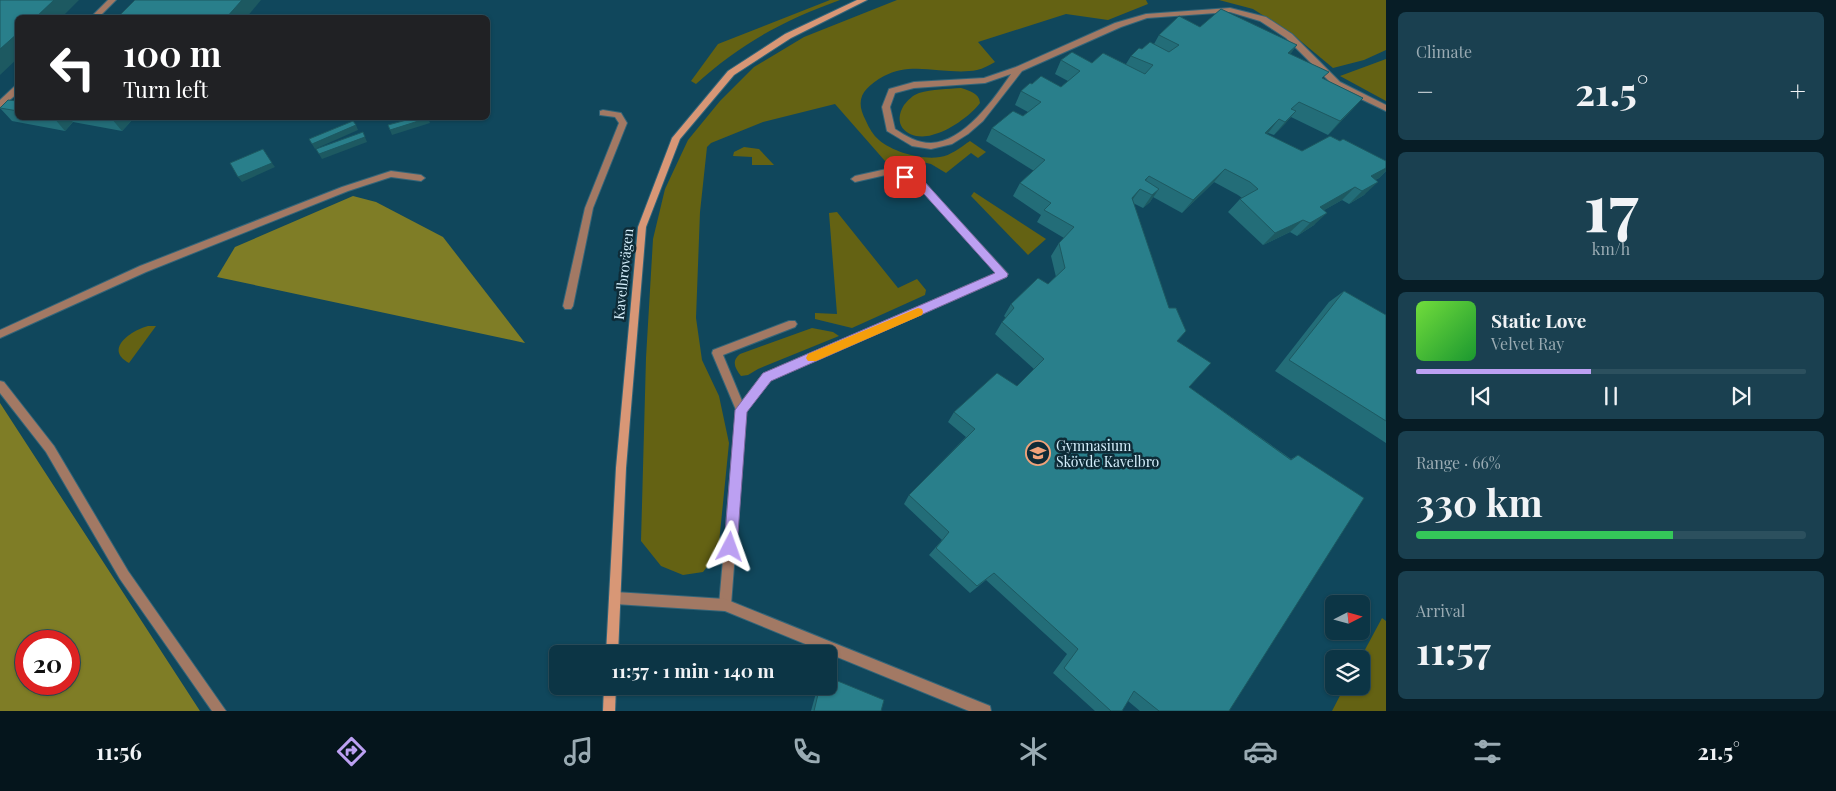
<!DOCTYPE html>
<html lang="en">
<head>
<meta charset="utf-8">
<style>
  :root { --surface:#0c3545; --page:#1a4050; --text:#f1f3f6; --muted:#9aabb3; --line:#2c505e; --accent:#bca0f2 }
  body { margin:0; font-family:"Playfair Display",serif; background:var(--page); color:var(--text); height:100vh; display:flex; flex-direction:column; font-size:19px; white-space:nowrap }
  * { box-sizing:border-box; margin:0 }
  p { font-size:16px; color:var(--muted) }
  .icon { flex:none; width:28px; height:28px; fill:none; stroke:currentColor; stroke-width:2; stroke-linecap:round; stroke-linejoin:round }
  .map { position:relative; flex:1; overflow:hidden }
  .sheet { display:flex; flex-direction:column; gap:12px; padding:12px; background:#071d26; width:450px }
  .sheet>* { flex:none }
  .guide { position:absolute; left:15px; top:15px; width:475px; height:105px; border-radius:8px; box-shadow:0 1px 4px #0004,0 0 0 1px var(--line); background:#202124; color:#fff; overflow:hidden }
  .needle { width:32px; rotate:84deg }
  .controls { position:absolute; left:1325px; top:595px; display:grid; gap:10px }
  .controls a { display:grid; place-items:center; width:45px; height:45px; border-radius:8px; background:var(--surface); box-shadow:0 1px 4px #0004,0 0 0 1px var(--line); font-size:25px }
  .speed { position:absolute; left:15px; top:630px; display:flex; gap:10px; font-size:25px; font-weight:700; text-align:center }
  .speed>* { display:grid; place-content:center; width:65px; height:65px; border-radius:50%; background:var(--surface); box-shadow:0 1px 4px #0004,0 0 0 1px var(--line); line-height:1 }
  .speed .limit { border:8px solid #d22; background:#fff; color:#111 }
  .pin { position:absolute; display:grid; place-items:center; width:42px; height:42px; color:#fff; margin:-21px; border-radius:10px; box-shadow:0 2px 8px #0006 }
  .me { position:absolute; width:55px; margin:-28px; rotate:4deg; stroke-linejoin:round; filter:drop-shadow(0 0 4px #0008) }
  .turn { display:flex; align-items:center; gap:18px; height:105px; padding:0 25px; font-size:22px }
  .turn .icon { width:65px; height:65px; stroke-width:2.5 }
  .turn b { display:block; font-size:35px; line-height:42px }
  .big { font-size:38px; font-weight:700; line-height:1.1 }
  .sheet .tile { flex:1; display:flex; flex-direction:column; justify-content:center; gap:8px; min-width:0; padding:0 18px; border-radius:8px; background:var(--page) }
  .sheet .dial { align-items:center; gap:0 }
  .dial b { font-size:65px; line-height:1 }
  .song { display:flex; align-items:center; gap:15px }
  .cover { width:60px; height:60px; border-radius:8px; background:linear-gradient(135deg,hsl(100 70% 55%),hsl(130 70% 35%)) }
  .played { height:5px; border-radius:2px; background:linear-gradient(90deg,var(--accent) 45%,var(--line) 45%) }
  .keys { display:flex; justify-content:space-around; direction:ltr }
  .heat { display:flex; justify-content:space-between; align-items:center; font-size:28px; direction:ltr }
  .charge { height:8px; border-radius:4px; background:linear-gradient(90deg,#34c759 66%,var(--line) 0) }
  .trip { position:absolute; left:549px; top:645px; width:288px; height:50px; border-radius:8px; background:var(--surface); box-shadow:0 1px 4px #0004,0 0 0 1px var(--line); font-weight:700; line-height:50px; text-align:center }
  .dock { display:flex; height:80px; justify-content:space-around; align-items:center; background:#05151c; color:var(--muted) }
  .dock .icon { width:35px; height:35px }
  .dock .active { color:var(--accent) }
  .dock b { font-size:22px; color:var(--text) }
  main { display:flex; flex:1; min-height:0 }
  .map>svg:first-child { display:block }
  .green { fill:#646213 }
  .forest { fill:#7f7d26; fill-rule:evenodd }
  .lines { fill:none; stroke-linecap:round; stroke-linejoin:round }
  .lane-casing { stroke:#336579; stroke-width:2 }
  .street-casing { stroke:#336579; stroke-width:2 }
  .secondary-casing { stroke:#336579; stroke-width:2 }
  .lane { fill:#a27964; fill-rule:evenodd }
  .street { fill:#a27964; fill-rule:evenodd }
  .secondary { fill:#d89776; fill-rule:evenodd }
  .wall { fill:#236d78 }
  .shaded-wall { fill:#1d5961 }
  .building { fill:#297f8b; stroke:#1d5961 }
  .route { fill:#bca0f2; stroke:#7a689d }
  .slow { fill:#f59e0b }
  .labels { text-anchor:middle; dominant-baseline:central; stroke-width:5; stroke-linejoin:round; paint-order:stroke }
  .street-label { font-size:14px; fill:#d4eefb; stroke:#0e2b37 }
  .poi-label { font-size:14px; fill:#d4eefb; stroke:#0e2b37; text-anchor:start }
</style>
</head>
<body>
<main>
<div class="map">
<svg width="1386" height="711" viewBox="0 0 1386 711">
  <rect width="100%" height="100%" fill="#10475c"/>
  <g class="green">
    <path d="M 830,0 L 840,0 C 784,20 740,44 696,84 L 691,81 L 718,44 Z"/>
    <path d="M 897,0 L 1146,0 L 1148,4 L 1108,20 L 1066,14 L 978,42 L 995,62 C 989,65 983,69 977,70 C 947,76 913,60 884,76 C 863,88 854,99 866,121 C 869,128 873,135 879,140 C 893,152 921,160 940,157 C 950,156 961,147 970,141 L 986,152 L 978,158 L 971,153 L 946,173 L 931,164 L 909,159 L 885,161 L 835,104 L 763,122 L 711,143 L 707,147 L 700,212 L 696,318 L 702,360 L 719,396 L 729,443 L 718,553 L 703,572 L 683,575 L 661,566 L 641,541 L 646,358 L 653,239 L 665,189 L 688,140 L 720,101 L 754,67 L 804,37 Z"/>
    <path d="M 1219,0 L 1386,0 L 1386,50 L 1364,60 L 1333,68 L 1291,33 L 1253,9 Z"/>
    <path d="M 1386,59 L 1386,101 L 1340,76 Z"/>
    <path d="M 961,88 C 970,91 979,93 980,103 C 970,116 949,131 932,135 C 912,141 890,128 904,105 C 908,100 913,95 919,93 C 932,89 948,89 961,88 Z"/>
    <path d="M 744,147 L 759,149 L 774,165 L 752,165 L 752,157 L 733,156 L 734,152 Z"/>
    <path d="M 974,192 L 1046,239 L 1028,255 L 971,196 Z"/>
    <path d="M 837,212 L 898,288 L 917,279 L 926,290 L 925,295 L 852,328 L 815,319 L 815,313 L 837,314 L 829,213 Z"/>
    <path d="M 148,326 L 156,326 L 129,363 C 103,349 132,330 148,326 Z"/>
    <path d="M 812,328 L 833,332 L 839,336 L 758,369 L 748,375 L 741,376 C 735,368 731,361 740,354 Z"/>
    <path d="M 1382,618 L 1386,621 L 1386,711 L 1332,711 L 1345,686 L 1361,686 L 1360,659 Z"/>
  </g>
  <g class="forest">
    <path d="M 353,196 L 376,202 L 443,237 L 525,343 L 217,277 L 235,247 Z"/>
    <path d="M 0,403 L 200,711 L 0,711 ZM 26,641 L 69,641 L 69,684 L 26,684 Z"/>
  </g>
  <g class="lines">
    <defs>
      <g id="lane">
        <path d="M 1230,8 L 1266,17 L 1292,34 L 1340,82 L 1386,105 L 1386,111 L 1334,86 L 1286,38 L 1260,21 L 1230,12 L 1147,18 L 1121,27 L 1022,71 L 983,121 L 968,134 L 952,144 L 931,149 L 912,146 L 887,131 L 882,107 L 889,89 L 914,82 L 984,78 L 1016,67 L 1115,23 L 1146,14 ZM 1011,74 C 994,99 964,142 931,143 C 917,143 906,136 895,129 L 890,107 L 895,93 L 914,88 L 985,83 Z"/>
        <path d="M 603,110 L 621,113 L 627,123 L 593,208 L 573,306 L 571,309 L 565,309 L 563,306 L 585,208 L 619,123 L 615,117 L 600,115 L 600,111 Z"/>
        <path d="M 891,168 L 923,181 L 1008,274 L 1006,277 L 771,380 L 746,411 L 731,605 L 729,609 L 725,611 L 721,609 L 719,605 L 736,410 L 712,353 L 713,350 L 789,321 L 795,321 L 797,324 L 795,327 L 723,355 L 742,401 L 763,374 L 996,273 L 917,185 L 890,174 L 855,182 L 851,179 L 855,176 Z"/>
        <path d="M 391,171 L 421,175 L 425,178 L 421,181 L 391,177 L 348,191 L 146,272 L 0,338 L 0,330 L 140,266 L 342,187 Z"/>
        <path d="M 0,381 L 4,382 L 54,446 L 128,571 L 226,711 L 212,711 L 120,579 L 46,452 L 0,393 Z"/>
      </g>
      <g id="street">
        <path d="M 108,0 L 116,0 L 98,18 L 90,18 Z"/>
        <path d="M 15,86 L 18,86 L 18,93 L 0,108 L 0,100 Z"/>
        <path d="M 615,592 L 725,599 L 990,706 L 991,711 L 969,711 L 725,611 L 615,604 L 611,602 L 609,598 L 611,594 Z"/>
      </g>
      <g id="secondary">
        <path d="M 857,0 L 867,0 L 791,38 L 734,75 L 680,139 L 646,227 L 626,468 L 618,654 L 606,654 L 616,468 L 638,227 L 672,138 L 728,71 L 785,34 Z"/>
        <path d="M 604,686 L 616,686 L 615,711 L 603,711 Z"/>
      </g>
    </defs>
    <use href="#lane" class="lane-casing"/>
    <use href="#street" class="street-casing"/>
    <use href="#secondary" class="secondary-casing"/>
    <use href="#lane" class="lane"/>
    <use href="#street" class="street"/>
    <use href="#secondary" class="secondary"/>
  </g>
  <g class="wall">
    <path d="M 1200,27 L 1297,45 L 1290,54 L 1324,79 L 1363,98 L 1328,135 L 1291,117 L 1274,135 L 1268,133 L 1267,134 L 1302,151 L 1340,141 L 1386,161 L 1386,171 L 1379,178 L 1375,180 L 1364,195 L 1349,204 L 1342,200 L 1324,210 L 1314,225 L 1297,236 L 1290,232 L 1263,245 L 1228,212 L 1240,199 L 1242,198 L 1238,195 L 1214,182 L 1182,213 L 1153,197 L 1150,202 L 1143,208 L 1133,203 L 1177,341 L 1189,387 L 1291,459 L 1298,455 L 1229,711 L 1140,711 L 1128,701 L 1122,711 L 1095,711 L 1053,673 L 1067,654 L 986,580 L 970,593 L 929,555 L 942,540 L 904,504 L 909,495 L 966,437 L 948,422 L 954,412 L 1017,386 L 1034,369 L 995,334 L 1002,322 L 1006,318 L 1004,316 L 1011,304 L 1048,284 L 1056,277 L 1051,256 L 1059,243 L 1064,238 L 1037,222 L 1041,215 L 1013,196 L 1020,183 L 1034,171 L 986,141 L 992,128 L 1023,116 L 1028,112 L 1015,105 L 1021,91 L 1032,84 L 1061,87 L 1068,81 L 1055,74 L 1061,60 L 1092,63 L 1126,64 L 1131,56 L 1142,49 L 1154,44 L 1159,35 Z"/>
    <path d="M 18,101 L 18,118 L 134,118 L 122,131 L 73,122 L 65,131 L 12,121 L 0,108 L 0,107 Z"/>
    <path d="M 1344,291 L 1386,315 L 1386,443 L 1275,371 L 1329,302 Z"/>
    <path d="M 818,686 L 828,686 L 881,711 L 811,711 Z"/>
  </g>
  <g class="shaded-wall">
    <path d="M 54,0 L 79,0 L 61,18 L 35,18 Z"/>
    <path d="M 242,0 L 261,0 L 246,18 L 226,18 Z"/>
    <path d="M 18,33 L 18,58 L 0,75 L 0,49 Z"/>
    <path d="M 1297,45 L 1287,59 L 1288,53 Z"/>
    <path d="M 1363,98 L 1350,112 L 1328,135 L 1340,121 Z"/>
    <path d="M 1296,111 L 1285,124 L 1274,135 L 1285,122 Z"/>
    <path d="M 54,118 L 69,118 L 73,122 L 65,131 Z"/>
    <path d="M 111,118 L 134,118 L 122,131 Z"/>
    <path d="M 428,118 L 430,123 L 392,135 L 390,130 Z"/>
    <path d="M 1279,119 L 1268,133 L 1254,146 L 1265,133 Z"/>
    <path d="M 356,125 L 358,130 L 315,149 L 312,144 Z"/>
    <path d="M 365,137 L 367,142 L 322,159 L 319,154 Z"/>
    <path d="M 272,163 L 275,167 L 242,182 L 238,177 Z"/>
    <path d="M 1386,168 L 1386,171 L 1379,178 L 1357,189 L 1371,176 Z"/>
    <path d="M 1225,169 L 1214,182 L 1182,213 L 1193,200 Z"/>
    <path d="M 1149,176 L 1131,202 L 1132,198 L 1145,180 Z"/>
    <path d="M 1378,182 L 1364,195 L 1349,204 L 1362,191 Z"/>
    <path d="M 1355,187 L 1342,200 L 1307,220 L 1320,207 Z"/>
    <path d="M 1159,189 L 1150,202 L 1143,208 L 1152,195 Z"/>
    <path d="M 1327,213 L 1314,225 L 1297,236 L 1310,223 Z"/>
    <path d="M 1303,220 L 1290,232 L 1263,245 L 1275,233 Z"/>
  </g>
  <g class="building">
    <path d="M 0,0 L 54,0 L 35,18 L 18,18 L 18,33 L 0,49 Z"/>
    <path d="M 135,0 L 242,0 L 226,18 L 117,18 Z"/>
    <path d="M 1221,9 L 1297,45 L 1288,53 L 1329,72 L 1322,78 L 1363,98 L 1340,121 L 1299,102 L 1291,109 L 1296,111 L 1285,122 L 1279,119 L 1265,133 L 1302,151 L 1330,136 L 1340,141 L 1343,139 L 1386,161 L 1386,168 L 1371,176 L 1378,182 L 1362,191 L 1355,187 L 1320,207 L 1327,213 L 1310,223 L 1303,220 L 1275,233 L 1240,199 L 1258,189 L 1250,182 L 1225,169 L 1193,200 L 1149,176 L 1145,180 L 1159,189 L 1152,195 L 1140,189 L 1132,198 L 1169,308 L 1176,308 L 1186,331 L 1177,341 L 1211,363 L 1189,387 L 1291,460 L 1298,455 L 1364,498 L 1229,711 L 1159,711 L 1134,691 L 1122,711 L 1111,711 L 1064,668 L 1078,649 L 994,573 L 977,586 L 936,548 L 949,532 L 909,495 L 975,429 L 954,412 L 997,373 L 1017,386 L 1044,359 L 1002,322 L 1014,308 L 1011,304 L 1038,278 L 1048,284 L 1065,268 L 1059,243 L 1074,227 L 1044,210 L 1051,203 L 1020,183 L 1045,160 L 992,128 L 1013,111 L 1023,116 L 1041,102 L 1021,91 L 1030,83 L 1032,84 L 1041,76 L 1061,87 L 1080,71 L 1061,60 L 1072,52 L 1092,63 L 1103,53 L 1145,74 L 1153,65 L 1131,56 L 1139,48 L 1142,49 L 1150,42 L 1169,52 L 1179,45 L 1159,35 L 1179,16 L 1200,27 Z"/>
    <path d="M 8,100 L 18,101 L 18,111 L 0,108 Z"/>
    <path d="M 414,118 L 428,118 L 390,130 L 388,125 Z"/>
    <path d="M 353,121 L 356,125 L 312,144 L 309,139 Z"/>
    <path d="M 363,132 L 365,137 L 319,154 L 316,149 Z"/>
    <path d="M 263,149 L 272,163 L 238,177 L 230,163 Z"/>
    <path d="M 1344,291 L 1386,315 L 1386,421 L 1289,360 Z"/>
    <path d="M 828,677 L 884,700 L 881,711 L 814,711 L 820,686 L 828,686 Z"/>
  </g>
  <path class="route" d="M 905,173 L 923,180 L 1008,274 L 1007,277 L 771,381 L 747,412 L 737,547 L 735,551 L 730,553 L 725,551 L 724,547 L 735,410 L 763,373 L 995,273 L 916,185 L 902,179 L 902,175 Z"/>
  <path class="slow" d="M 918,308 L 922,309 L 923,312 L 922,315 L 816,361 L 808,361 L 806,358 L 808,354 Z"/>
  <defs>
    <symbol id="school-ring" viewBox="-11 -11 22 22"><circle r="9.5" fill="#0e2b37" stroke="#f0a27a" stroke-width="1.5"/><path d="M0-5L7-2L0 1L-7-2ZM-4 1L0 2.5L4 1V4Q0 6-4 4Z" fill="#f0a27a"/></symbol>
  </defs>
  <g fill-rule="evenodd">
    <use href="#school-ring" x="1024" y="439" width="28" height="28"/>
  </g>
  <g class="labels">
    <g class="street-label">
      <text transform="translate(623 274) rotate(-84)">Kavelbrovägen</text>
    </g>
    <g class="poi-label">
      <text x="1056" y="445">Gymnasium<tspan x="1056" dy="16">Skövde Kavelbro</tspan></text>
    </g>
  </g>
</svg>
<div class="controls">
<a><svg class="needle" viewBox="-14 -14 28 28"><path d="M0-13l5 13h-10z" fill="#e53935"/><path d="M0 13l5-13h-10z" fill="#9aabb3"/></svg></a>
<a><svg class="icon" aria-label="layers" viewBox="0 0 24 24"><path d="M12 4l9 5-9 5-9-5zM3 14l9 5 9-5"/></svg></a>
</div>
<div class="speed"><div class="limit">20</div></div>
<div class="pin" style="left:905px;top:177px;background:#d93025"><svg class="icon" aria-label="arrive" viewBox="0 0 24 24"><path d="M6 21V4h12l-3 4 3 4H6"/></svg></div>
<svg class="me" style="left:730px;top:547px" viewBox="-20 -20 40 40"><path d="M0-17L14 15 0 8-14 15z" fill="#bca0f2" stroke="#fff" stroke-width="4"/></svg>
<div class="trip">11:57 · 1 min · 140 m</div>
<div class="guide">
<div class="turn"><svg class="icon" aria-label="left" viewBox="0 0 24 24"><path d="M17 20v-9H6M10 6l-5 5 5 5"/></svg><div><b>100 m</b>Turn left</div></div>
</div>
</div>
<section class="sheet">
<div class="tile"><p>Climate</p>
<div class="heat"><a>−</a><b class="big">21.5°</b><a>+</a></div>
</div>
<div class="tile dial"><b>17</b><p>km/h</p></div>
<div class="tile">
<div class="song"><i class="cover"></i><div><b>Static Love</b><p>Velvet Ray</p></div></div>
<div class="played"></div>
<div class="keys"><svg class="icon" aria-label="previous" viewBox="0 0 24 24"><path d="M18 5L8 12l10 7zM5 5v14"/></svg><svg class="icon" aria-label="pause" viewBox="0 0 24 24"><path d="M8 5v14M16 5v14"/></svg><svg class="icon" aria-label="next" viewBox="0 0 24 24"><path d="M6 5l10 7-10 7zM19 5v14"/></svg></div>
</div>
<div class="tile"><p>Range · 66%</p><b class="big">330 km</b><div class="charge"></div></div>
<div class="tile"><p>Arrival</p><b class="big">11:57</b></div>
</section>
</main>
<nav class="dock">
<b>11:56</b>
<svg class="icon active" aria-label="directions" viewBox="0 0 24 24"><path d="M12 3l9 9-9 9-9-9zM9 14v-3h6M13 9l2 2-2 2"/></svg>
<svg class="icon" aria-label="music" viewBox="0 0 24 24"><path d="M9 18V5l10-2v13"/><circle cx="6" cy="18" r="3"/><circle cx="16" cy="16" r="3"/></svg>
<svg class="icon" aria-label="phone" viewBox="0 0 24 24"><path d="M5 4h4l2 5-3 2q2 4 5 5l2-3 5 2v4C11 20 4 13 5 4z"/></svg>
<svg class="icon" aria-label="climate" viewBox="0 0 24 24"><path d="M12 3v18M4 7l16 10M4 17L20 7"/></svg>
<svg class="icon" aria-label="car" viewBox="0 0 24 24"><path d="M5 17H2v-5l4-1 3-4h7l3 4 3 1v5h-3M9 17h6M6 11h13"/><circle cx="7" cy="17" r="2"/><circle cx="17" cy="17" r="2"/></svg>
<svg class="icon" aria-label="filters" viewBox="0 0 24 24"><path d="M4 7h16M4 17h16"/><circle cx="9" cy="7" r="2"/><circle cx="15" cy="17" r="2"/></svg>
<b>21.5°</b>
</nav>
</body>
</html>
